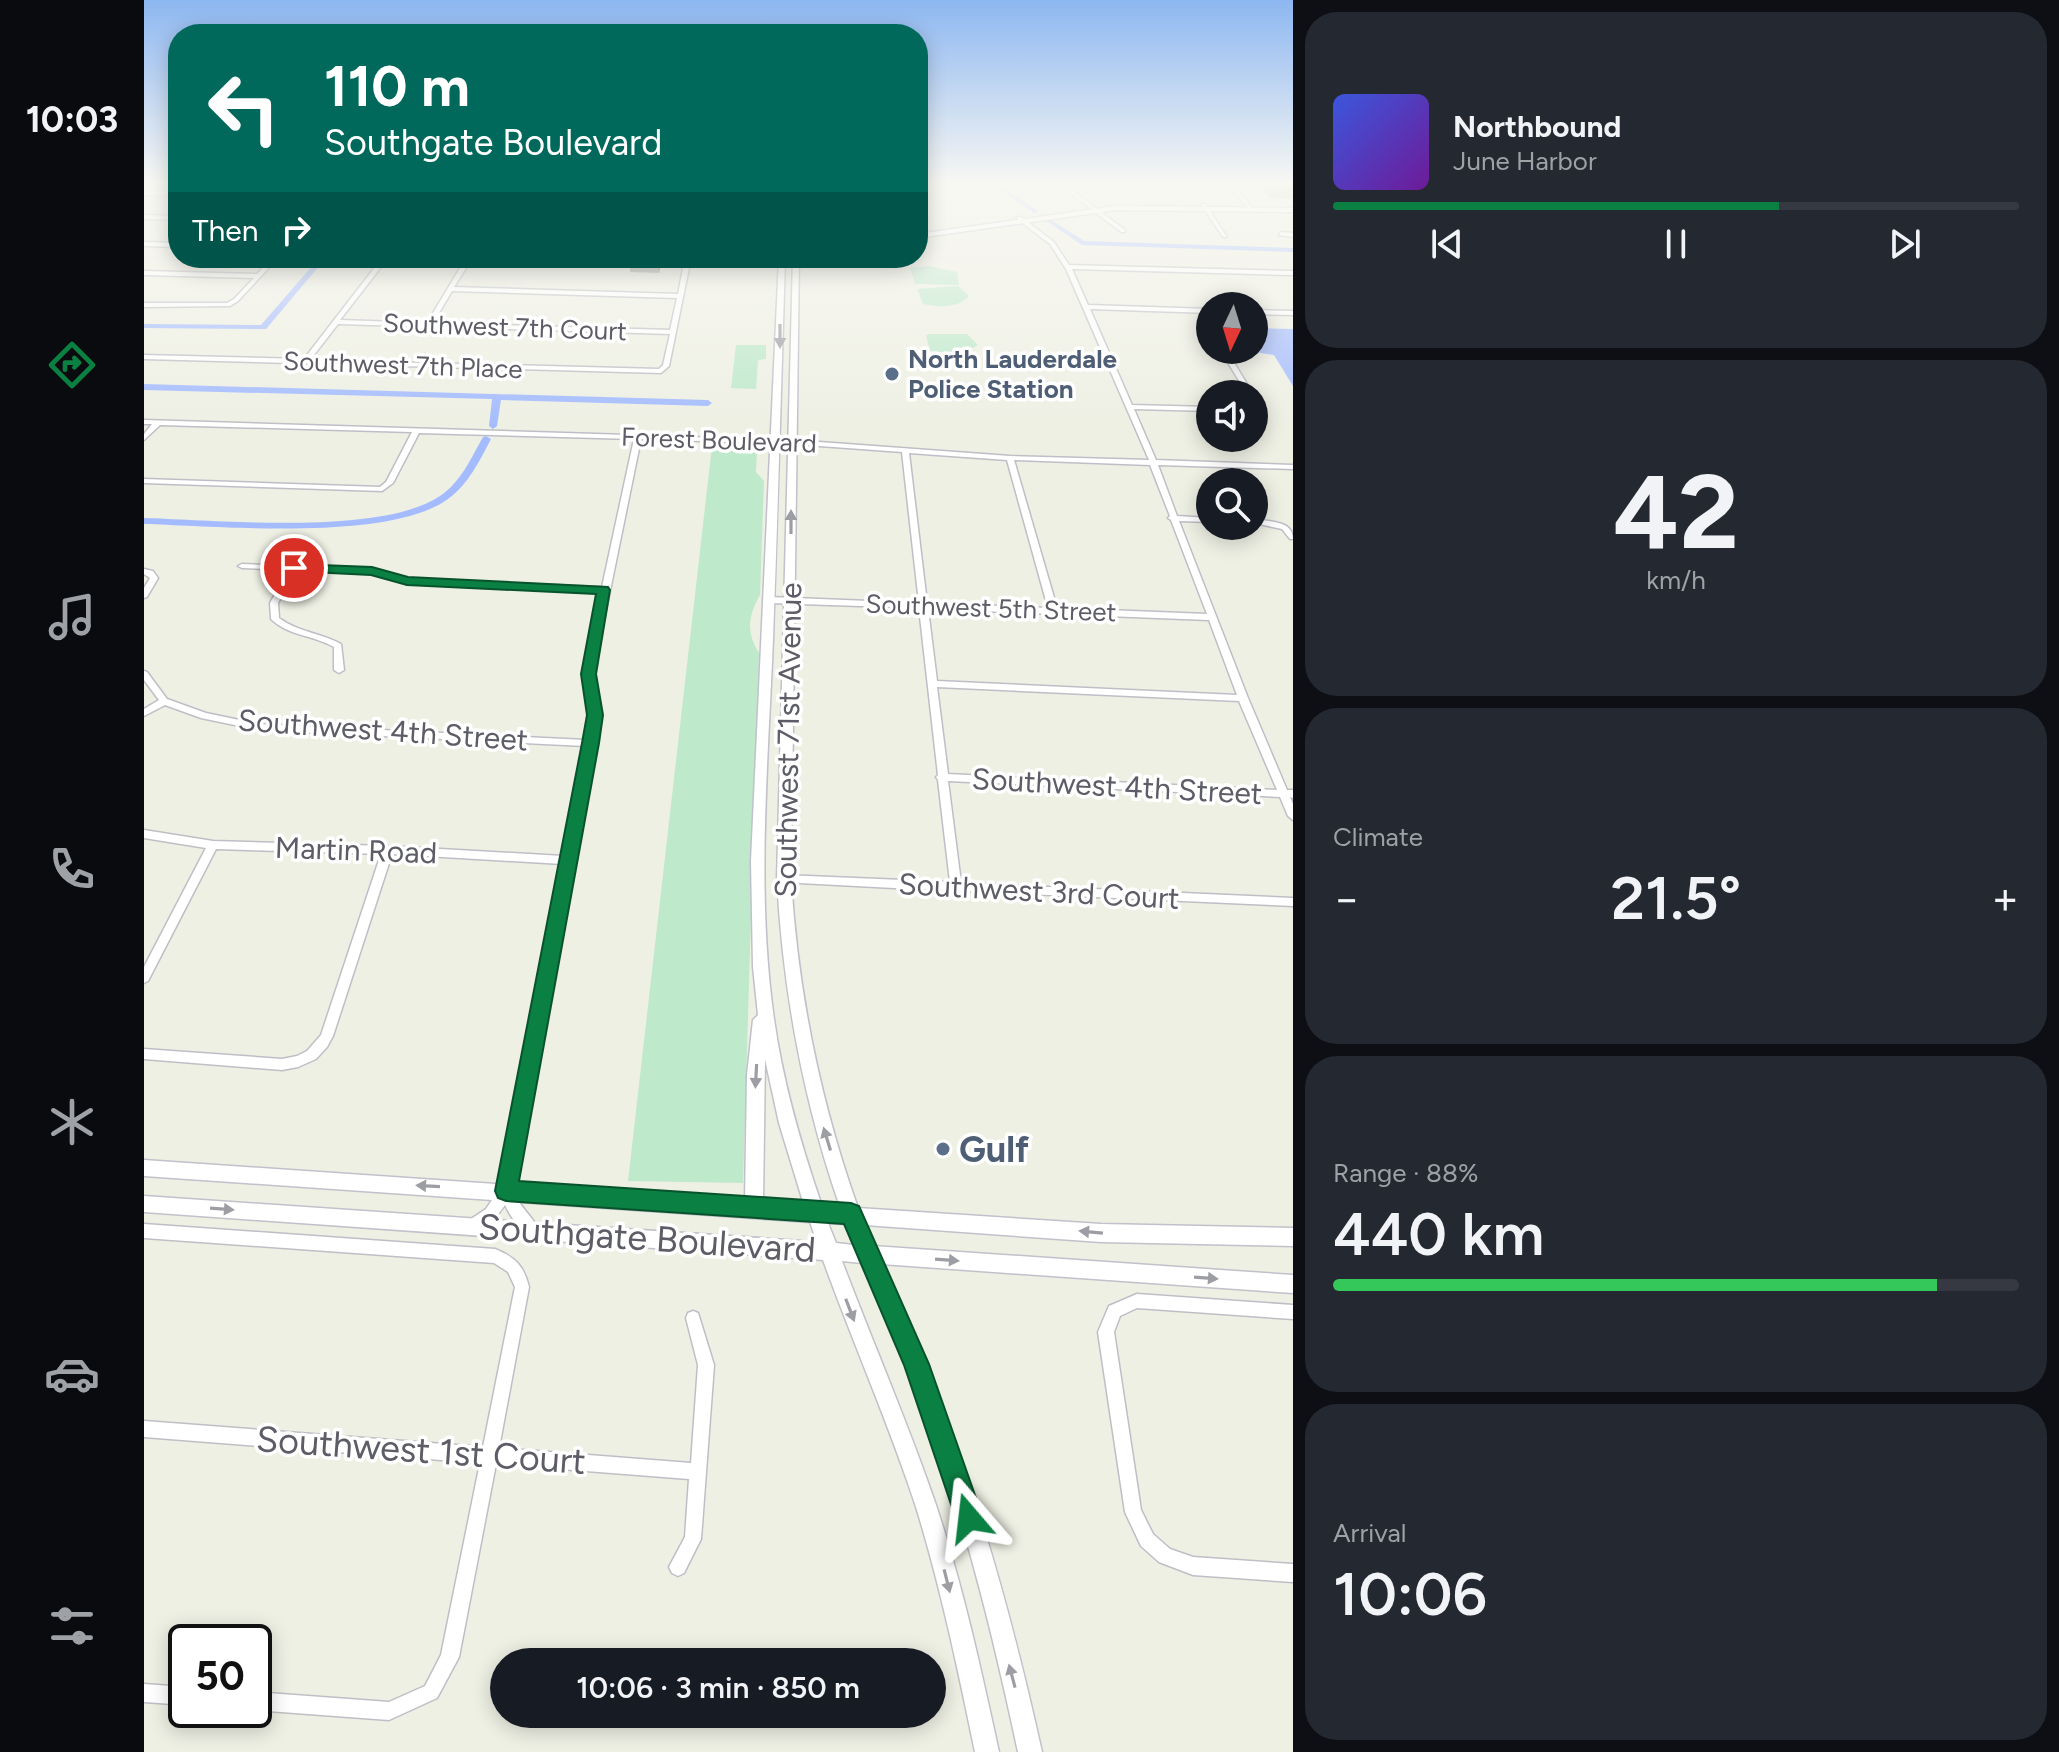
<!DOCTYPE html>
<html lang="en">
<head>
<meta charset="utf-8">
<style>
  :root { --surface:#171b24; --page:#242831; --text:#f1f3f6; --muted:#9ea1a6; --line:#363941; --accent:#0b8043 }
  body { margin:0; font-family:Figtree,sans-serif; background:var(--page); color:var(--text); height:100vh; display:flex; flex-direction:column; font-size:30px; white-space:nowrap }
  * { box-sizing:border-box; margin:0 }
  p { font-size:26px; color:var(--muted) }
  .icon { flex:none; width:44px; height:44px; fill:none; stroke:currentColor; stroke-width:2; stroke-linecap:round; stroke-linejoin:round }
  .map { position:relative; flex:1; overflow:hidden }
  .drawer { display:flex; flex-direction:column; gap:12px; padding:12px; background:#0d0f14; width:766px }
  .drawer>* { flex:none }
  .banner { position:absolute; left:24px; top:24px; width:760px; height:244px; border-radius:32px; box-shadow:0 4px 20px #0003; background:#00695c; color:#fff; overflow:hidden }
  .needle { width:52px; rotate:184deg }
  .fabs { position:absolute; left:1052px; top:292px; display:grid; gap:16px }
  .fabs a { display:grid; place-items:center; width:72px; height:72px; border-radius:50%; background:var(--surface); box-shadow:0 4px 20px #0003; font-size:40px }
  .speed { position:absolute; left:24px; top:1624px; display:flex; gap:16px; font-size:40px; font-weight:700; text-align:center }
  .speed>* { display:grid; place-content:center; width:104px; height:104px; border-radius:50%; background:var(--surface); box-shadow:0 4px 20px #0003; line-height:1 }
  .speed .limit { border:4px solid #111; border-radius:12px; background:#fff; color:#111 }
  .pin { position:absolute; display:grid; place-items:center; width:68px; height:68px; color:#fff; margin:-34px; border:4px solid #fff; border-radius:50%; box-shadow:0 2px 8px #0007 }
  .me { position:absolute; width:88px; margin:-44px; rotate:343deg; stroke-linejoin:round; filter:drop-shadow(0 0 6px #0008) }
  .turn { display:flex; align-items:center; gap:28px; height:168px; padding:0 24px; font-size:36px }
  .turn .icon { width:104px; height:104px; stroke-width:2.5 }
  .turn b { display:block; font-size:56px; line-height:68px }
  .then { display:flex; align-items:center; height:76px; padding:0 24px; background:#0003; gap:16px; font-size:30px }
  .big { font-size:60px; font-weight:600; line-height:1.1 }
  .drawer .tile { flex:1; display:flex; flex-direction:column; justify-content:center; gap:12px; min-width:0; padding:0 28px; border-radius:32px; background:var(--page) }
  .drawer .dial { align-items:center; gap:0 }
  .dial b { font-size:104px; line-height:1 }
  .song { display:flex; align-items:center; gap:24px }
  .cover { width:96px; height:96px; border-radius:12px; background:linear-gradient(135deg,hsl(230 70% 55%),hsl(280 70% 35%)) }
  .played { height:8px; border-radius:4px; background:linear-gradient(90deg,var(--accent) 65%,var(--line) 65%) }
  .keys { display:flex; justify-content:space-around; direction:ltr }
  .heat { display:flex; justify-content:space-between; align-items:center; font-size:44px; direction:ltr }
  .charge { height:12px; border-radius:6px; background:linear-gradient(90deg,#34c759 88%,var(--line) 0) }
  .trip { position:absolute; left:346px; top:1648px; width:456px; height:80px; border-radius:40px; background:var(--surface); box-shadow:0 4px 20px #0003; font-weight:600; line-height:80px; text-align:center }
  main { display:flex; flex:1; min-height:0 }
  .tabs { display:flex; flex-direction:column; width:144px; justify-content:space-around; align-items:center; background:#090b0e; color:var(--muted) }
  .tabs .icon { width:56px; height:56px }
  .tabs .active { color:var(--accent) }
  .tabs b { font-size:36px; color:var(--text) }
  .map>svg:first-child { display:block }
  .green { fill:#bee9cb }
  .water { fill:#a4bcff }
  .lines { fill:none; stroke-linecap:round; stroke-linejoin:round }
  .canal { fill:#a4bcff; fill-rule:evenodd }
  .street-casing { stroke:#bebfc6; stroke-width:3 }
  .secondary-casing { stroke:#c0c1ca; stroke-width:3 }
  .street { fill:#fff; fill-rule:evenodd }
  .secondary { fill:#fff; fill-rule:evenodd }
  .wall { fill:#b0afa8 }
  .shaded-wall { fill:#908f88 }
  .building { fill:#cdccc3; stroke:#908f88; stroke-width:2 }
  .oneway { fill:#9d9ea3 }
  .route { fill:#0b8043; stroke:#07532c; stroke-width:2 }
  .service-dot { fill:#5c6f8a; stroke:#fff; stroke-width:3 }
  .labels { text-anchor:middle; dominant-baseline:central; stroke-width:7; stroke-linejoin:round; paint-order:stroke }
  .far-street-label { font-size:26px; fill:#5c5d66; stroke:#fff }
  .far-service-label { font-size:26px; font-weight:bold; fill:#4e5e75; stroke:#fff; text-anchor:start }
  .street-label { font-size:30px; fill:#5c5d66; stroke:#fff }
  .near-service-label { font-size:36px; font-weight:bold; fill:#4e5e75; stroke:#fff; text-anchor:start }
  .near-street-label { font-size:36px; fill:#5c5d66; stroke:#fff }
</style>
</head>
<body>
<main>
<nav class="tabs">
<b>10:03</b>
<svg class="icon active" aria-label="directions" viewBox="0 0 24 24"><path d="M12 3l9 9-9 9-9-9zM9 14v-3h6M13 9l2 2-2 2"/></svg>
<svg class="icon" aria-label="music" viewBox="0 0 24 24"><path d="M9 18V5l10-2v13"/><circle cx="6" cy="18" r="3"/><circle cx="16" cy="16" r="3"/></svg>
<svg class="icon" aria-label="phone" viewBox="0 0 24 24"><path d="M5 4h4l2 5-3 2q2 4 5 5l2-3 5 2v4C11 20 4 13 5 4z"/></svg>
<svg class="icon" aria-label="climate" viewBox="0 0 24 24"><path d="M12 3v18M4 7l16 10M4 17L20 7"/></svg>
<svg class="icon" aria-label="car" viewBox="0 0 24 24"><path d="M5 17H2v-5l4-1 3-4h7l3 4 3 1v5h-3M9 17h6M6 11h13"/><circle cx="7" cy="17" r="2"/><circle cx="17" cy="17" r="2"/></svg>
<svg class="icon" aria-label="filters" viewBox="0 0 24 24"><path d="M4 7h16M4 17h16"/><circle cx="9" cy="7" r="2"/><circle cx="15" cy="17" r="2"/></svg>
</nav>
<div class="map">
<svg width="1149" height="1752" viewBox="0 0 1149 1752">
  <rect width="100%" height="100%" fill="#eff0e4"/>
  <g class="green">
    <path d="M 785,266 L 813,272 L 815,285 L 771,284 L 766,268 Z"/>
    <path d="M 814,286 L 825,296 C 813,309 795,307 779,304 L 773,289 Z"/>
    <path d="M 786,334 L 823,334 L 834,345 L 818,354 L 786,351 L 782,335 Z"/>
    <path d="M 592,345 L 622,345 L 622,359 L 614,360 L 612,389 L 587,388 Z"/>
    <path d="M 568,446 L 607,447 L 613,451 L 612,472 L 620,481 L 616,595 C 604,616 602,633 615,653 L 599,1183 L 484,1181 Z"/>
  </g>
  <path class="water" d="M 1110,328 L 1149,329 L 1149,386 L 1130,355 L 1098,350 L 1110,350 Z"/>
  <g class="lines">
    <g class="canal">
      <path d="M 845,182 L 852,182 L 895,212 L 890,213 Z"/>
      <path d="M 902,219 L 906,219 L 940,241 L 1149,248 L 1149,252 L 938,245 L 902,221 Z"/>
      <path d="M 175,258 L 182,258 L 122,329 L 0,328 L 0,324 L 117,325 Z"/>
      <path d="M 0,384 L 564,400 L 568,403 L 564,406 L 357,400 L 353,426 L 349,429 L 345,426 L 348,399 L 0,390 Z"/>
      <path d="M 342,436 L 347,439 C 336,460 324,485 304,499 C 245,542 74,526 0,524 L 0,518 C 73,520 237,536 296,496 C 317,482 327,458 339,437 Z"/>
    </g>
    <defs>
      <g id="street">
        <path d="M 912,182 L 917,182 L 981,230 L 981,232 L 977,232 Z"/>
        <path d="M 1082,182 L 1087,182 L 1110,210 L 1106,210 Z"/>
        <path d="M 1057,204 L 1061,204 L 1083,237 L 1079,237 Z"/>
        <path d="M 0,215 L 34,216 L 34,220 L 0,219 Z"/>
        <path d="M 873,217 L 877,217 L 910,242 L 925,265 L 1149,271 L 1149,275 L 928,269 L 944,305 L 1066,309 L 1066,313 L 946,309 L 988,405 L 1066,407 L 1066,411 L 990,409 L 1012,460 L 1149,465 L 1149,469 L 1014,465 L 1033,516 L 1066,518 L 1066,522 L 1035,521 L 1104,698 L 1143,790 L 1149,790 L 1149,798 L 1146,797 L 1149,804 L 1149,820 L 1144,816 L 1136,797 L 804,781 L 817,883 L 1149,898 L 1149,906 L 816,891 L 812,893 L 807,891 L 636,882 L 634,879 L 640,875 L 806,882 L 794,780 L 792,777 L 794,775 L 775,608 L 626,603 L 622,600 L 626,597 L 775,603 L 758,452 L 648,444 L 497,439 L 449,674 L 456,715 L 369,1191 C 375,1206 388,1216 395,1230 L 393,1235 L 388,1237 C 377,1232 366,1216 361,1205 C 352,1218 343,1227 329,1233 L 324,1231 L 322,1226 L 324,1221 L 342,1209 L 355,1189 L 418,864 L 248,854 L 189,1036 L 183,1047 L 172,1059 L 154,1067 L 138,1070 L 0,1059 L 0,1049 L 138,1059 L 153,1056 L 163,1051 L 177,1035 L 237,854 L 72,849 L 4,981 L 0,983 L 0,967 L 62,848 L 0,838 L 0,830 L 69,841 L 244,846 L 419,856 L 441,746 L 115,730 L 57,718 L 21,705 L 0,716 L 0,709 L 15,700 L 0,680 L 0,671 L 3,672 L 23,699 L 62,713 L 115,724 L 442,740 L 446,715 L 439,674 L 457,592 L 263,584 L 228,573 L 153,571 L 134,603 L 135,618 C 154,632 177,633 197,644 L 200,670 L 195,673 L 190,670 L 190,647 C 169,635 144,636 127,619 L 126,603 L 145,570 L 98,568 L 94,566 L 98,564 L 228,569 L 263,579 L 458,587 L 490,439 L 275,433 L 249,483 L 238,491 L 0,483 L 0,479 L 236,487 L 242,482 L 268,432 L 16,425 L 0,440 L 0,434 L 8,424 L 0,424 L 0,420 L 648,440 L 866,456 L 1005,460 L 922,269 L 906,244 L 873,219 ZM 765,453 L 863,460 L 904,608 L 783,603 ZM 870,460 L 1006,465 L 1026,516 L 1024,518 L 1027,520 L 1063,614 L 913,608 ZM 784,609 L 1065,620 L 1093,695 L 793,681 ZM 793,687 L 1095,701 L 1133,790 L 804,774 Z"/>
        <path d="M 1137,232 L 1149,233 L 1149,237 L 1135,235 Z"/>
        <path d="M 0,242 L 34,243 L 34,247 L 0,246 Z"/>
        <path d="M 128,258 L 134,258 L 94,301 L 86,306 L 0,307 L 0,303 L 83,303 L 90,299 L 110,278 L 0,275 L 0,271 L 113,274 Z"/>
        <path d="M 238,258 L 244,258 L 196,320 L 283,323 L 322,258 L 415,258 L 412,260 L 327,260 L 310,287 L 534,294 L 541,258 L 547,258 L 525,366 L 517,373 L 0,359 L 0,355 L 160,359 ZM 308,291 L 533,298 L 526,330 L 289,323 ZM 194,324 L 526,334 L 519,365 L 515,369 L 166,360 Z"/>
        <path d="M 1110,310 L 1149,311 L 1149,315 L 1110,314 Z"/>
        <path d="M 1083,354 L 1086,356 L 1109,394 L 1103,394 L 1080,356 Z"/>
        <path d="M 1110,400 L 1112,401 L 1118,410 L 1117,411 L 1112,410 Z"/>
        <path d="M 1110,519 C 1125,522 1149,520 1149,539 L 1146,539 L 1138,529 L 1110,523 Z"/>
        <path d="M 0,569 L 9,571 L 14,578 L 3,597 L 0,598 L 0,588 L 6,578 L 0,574 Z"/>
        <path d="M 0,1224 L 351,1249 C 371,1257 380,1266 385,1287 L 355,1448 L 547,1463 L 554,1365 L 542,1318 L 544,1313 L 549,1311 L 554,1313 L 570,1365 L 557,1539 L 540,1573 L 534,1576 L 528,1573 L 525,1567 L 541,1537 L 545,1479 L 352,1464 L 315,1657 L 293,1698 L 245,1720 L 110,1710 L 110,1692 L 245,1702 L 281,1686 L 297,1655 L 336,1463 L 0,1437 L 0,1421 L 339,1447 L 371,1287 L 364,1272 L 350,1263 L 0,1238 Z"/>
        <path d="M 993,1294 L 1149,1305 L 1149,1319 L 993,1308 L 976,1316 L 970,1332 L 997,1510 L 1009,1534 L 1026,1549 L 1049,1557 L 1149,1564 L 1149,1582 L 1049,1575 L 1015,1562 L 997,1546 L 981,1512 L 954,1332 L 965,1306 Z"/>
        <path d="M 0,1684 L 42,1687 L 42,1705 L 0,1702 Z"/>
      </g>
      <g id="secondary">
        <path d="M 0,191 L 34,192 L 34,196 L 0,195 Z"/>
        <path d="M 972,206 L 1149,208 L 1149,212 L 972,210 L 774,238 L 774,234 Z"/>
        <path d="M 635,258 L 641,258 C 637,385 634,512 629,639 C 624,765 612,893 630,1019 C 639,1083 657,1145 678,1206 L 696,1207 C 659,1100 639,992 633,879 L 649,258 L 655,258 L 647,879 C 654,993 676,1101 714,1208 L 957,1224 L 1149,1228 L 1149,1246 L 957,1242 L 721,1225 L 729,1246 L 1149,1275 L 1149,1293 L 737,1264 C 762,1320 787,1376 808,1434 C 846,1537 874,1644 898,1752 L 874,1752 C 851,1644 825,1537 788,1433 C 767,1375 741,1319 718,1263 L 698,1261 C 729,1343 764,1423 792,1505 C 819,1586 837,1669 855,1752 L 831,1752 C 814,1670 797,1588 772,1507 C 745,1424 709,1343 679,1260 L 0,1212 L 0,1196 L 673,1242 L 666,1222 L 0,1176 L 0,1160 L 601,1201 L 603,1075 L 609,1020 L 614,1015 L 609,967 L 607,861 ZM 621,1059 L 635,1123 L 660,1205 L 619,1202 ZM 684,1223 L 702,1224 L 710,1245 L 692,1243 Z"/>
      </g>
    </defs>
    <use href="#street" class="street-casing"/>
    <use href="#secondary" class="secondary-casing"/>
    <use href="#street" class="street"/>
    <use href="#secondary" class="secondary"/>
  </g>
  <g class="wall">
    <path d="M 1113,182 L 1149,182 L 1149,199 L 1126,198 Z"/>
    <path d="M 481,258 L 525,258 L 522,266 L 517,265 L 515,273 L 486,272 L 486,268 L 481,268 Z"/>
  </g>
  <path class="shaded-wall" d="M 514,258 L 517,258 L 517,265 L 515,273 Z"/>
  <path class="building" d="M 1125,182 L 1149,182 L 1149,188 L 1130,188 Z"/>
  <defs><path id="oneway-solid" d="M-6-.8H1V-3.2L6.5 0L1 3.2V.8H-6Z" transform="scale(2)"/></defs>
  <g class="oneway">
    <use href="#oneway-solid" transform="translate(636 336) rotate(90)"/>
    <use href="#oneway-solid" transform="translate(647 522) rotate(-90)"/>
    <use href="#oneway-solid" transform="translate(612 1076) rotate(93)"/>
    <use href="#oneway-solid" transform="translate(683 1139) rotate(-107)"/>
    <use href="#oneway-solid" transform="translate(284 1186) rotate(-177)"/>
    <use href="#oneway-solid" transform="translate(78 1209) rotate(4)"/>
    <use href="#oneway-solid" transform="translate(947 1232) rotate(-175)"/>
    <use href="#oneway-solid" transform="translate(803 1260) rotate(4)"/>
    <use href="#oneway-solid" transform="translate(1062 1278) rotate(4)"/>
    <use href="#oneway-solid" transform="translate(706 1310) rotate(69)"/>
    <use href="#oneway-solid" transform="translate(803 1581) rotate(76)"/>
    <use href="#oneway-solid" transform="translate(868 1676) rotate(-105)"/>
  </g>
  <linearGradient id="sky" x2="0" y2="1"><stop stop-color="#8db7f1"/><stop offset="0.43" stop-color="#f8f8f3"/><stop offset="1" stop-color="#f8f8f3" stop-opacity="0"/></linearGradient>
  <rect width="1149" height="427" fill="url(#sky)"/>
  <path class="route" d="M 150,564 L 228,567 L 264,577 L 464,587 L 466,590 L 452,674 L 459,715 L 455,743 L 375,1181 L 707,1203 L 715,1206 L 785,1364 L 839,1518 L 835,1528 L 825,1532 L 815,1528 L 760,1365 L 700,1224 L 362,1201 L 354,1198 L 351,1191 L 438,743 L 443,715 L 437,674 L 452,594 L 263,585 L 227,575 L 146,571 L 146,565 Z"/>
  <g class="service-dot">
    <circle cx="748" cy="374" r="8"/>
    <circle cx="799" cy="1149" r="8"/>
  </g>
  <g class="labels">
    <g class="far-street-label">
      <text transform="translate(361 327) rotate(2)">Southwest 7th Court</text>
      <text transform="translate(259 365) rotate(2)">Southwest 7th Place</text>
      <text transform="translate(575 440) rotate(2)">Forest Boulevard</text>
      <text transform="translate(847 608) rotate(2)">Southwest 5th Street</text>
    </g>
    <g class="far-service-label">
      <text x="764" y="359">North Lauderdale<tspan x="764" dy="30">Police Station</tspan></text>
    </g>
    <g class="street-label">
      <text transform="translate(239 730) rotate(4)">Southwest 4th Street</text>
      <text transform="translate(644 740) rotate(-89)">Southwest 71st Avenue</text>
      <text transform="translate(973 786) rotate(3)">Southwest 4th Street</text>
      <text transform="translate(212 850) rotate(2)">Martin Road</text>
      <text transform="translate(895 891) rotate(3)">Southwest 3rd Court</text>
    </g>
    <g class="near-service-label">
      <text x="815" y="1149">Gulf</text>
    </g>
    <g class="near-street-label">
      <text transform="translate(503 1238) rotate(4)">Southgate Boulevard</text>
      <text transform="translate(277 1450) rotate(4)">Southwest 1st Court</text>
    </g>
  </g>
</svg>
<div class="fabs">
<a><svg class="needle" viewBox="-14 -14 28 28"><path d="M0-13l5 13h-10z" fill="#e53935"/><path d="M0 13l5-13h-10z" fill="#9ea1a6"/></svg></a>
<a><svg class="icon" aria-label="sound" viewBox="0 0 24 24"><path d="M4 9h4l5-4v14l-5-4H4zM17 9q2 3 0 6"/></svg></a>
<a><svg class="icon" aria-label="search" viewBox="0 0 24 24"><circle cx="10" cy="10" r="6"/><path d="M15 15l6 6"/></svg></a>
</div>
<div class="speed"><div class="limit">50</div></div>
<div class="pin" style="left:150px;top:568px;background:#d93025"><svg class="icon" aria-label="arrive" viewBox="0 0 24 24"><path d="M6 21V4h12l-3 4 3 4H6"/></svg></div>
<svg class="me" style="left:825px;top:1518px" viewBox="-20 -20 40 40"><path d="M0-17L14 15 0 8-14 15z" fill="#0b8043" stroke="#fff" stroke-width="4"/></svg>
<div class="trip">10:06 · 3 min · 850 m</div>
<div class="banner">
<div class="turn"><svg class="icon" aria-label="left" viewBox="0 0 24 24"><path d="M17 20v-9H6M10 6l-5 5 5 5"/></svg><div><b>110 m</b>Southgate Boulevard</div></div>
<div class="then">Then<svg class="icon" aria-label="right" viewBox="0 0 24 24"><path d="M7 20v-9h11M14 6l5 5-5 5"/></svg></div>
</div>
</div>
<section class="drawer">
<div class="tile">
<div class="song"><i class="cover"></i><div><b>Northbound</b><p>June Harbor</p></div></div>
<div class="played"></div>
<div class="keys"><svg class="icon" aria-label="previous" viewBox="0 0 24 24"><path d="M18 5L8 12l10 7zM5 5v14"/></svg><svg class="icon" aria-label="pause" viewBox="0 0 24 24"><path d="M8 5v14M16 5v14"/></svg><svg class="icon" aria-label="next" viewBox="0 0 24 24"><path d="M6 5l10 7-10 7zM19 5v14"/></svg></div>
</div>
<div class="tile dial"><b>42</b><p>km/h</p></div>
<div class="tile"><p>Climate</p>
<div class="heat"><a>−</a><b class="big">21.5°</b><a>+</a></div>
</div>
<div class="tile"><p>Range · 88%</p><b class="big">440 km</b><div class="charge"></div></div>
<div class="tile"><p>Arrival</p><b class="big">10:06</b></div>
</section>
</main>
</body>
</html>
